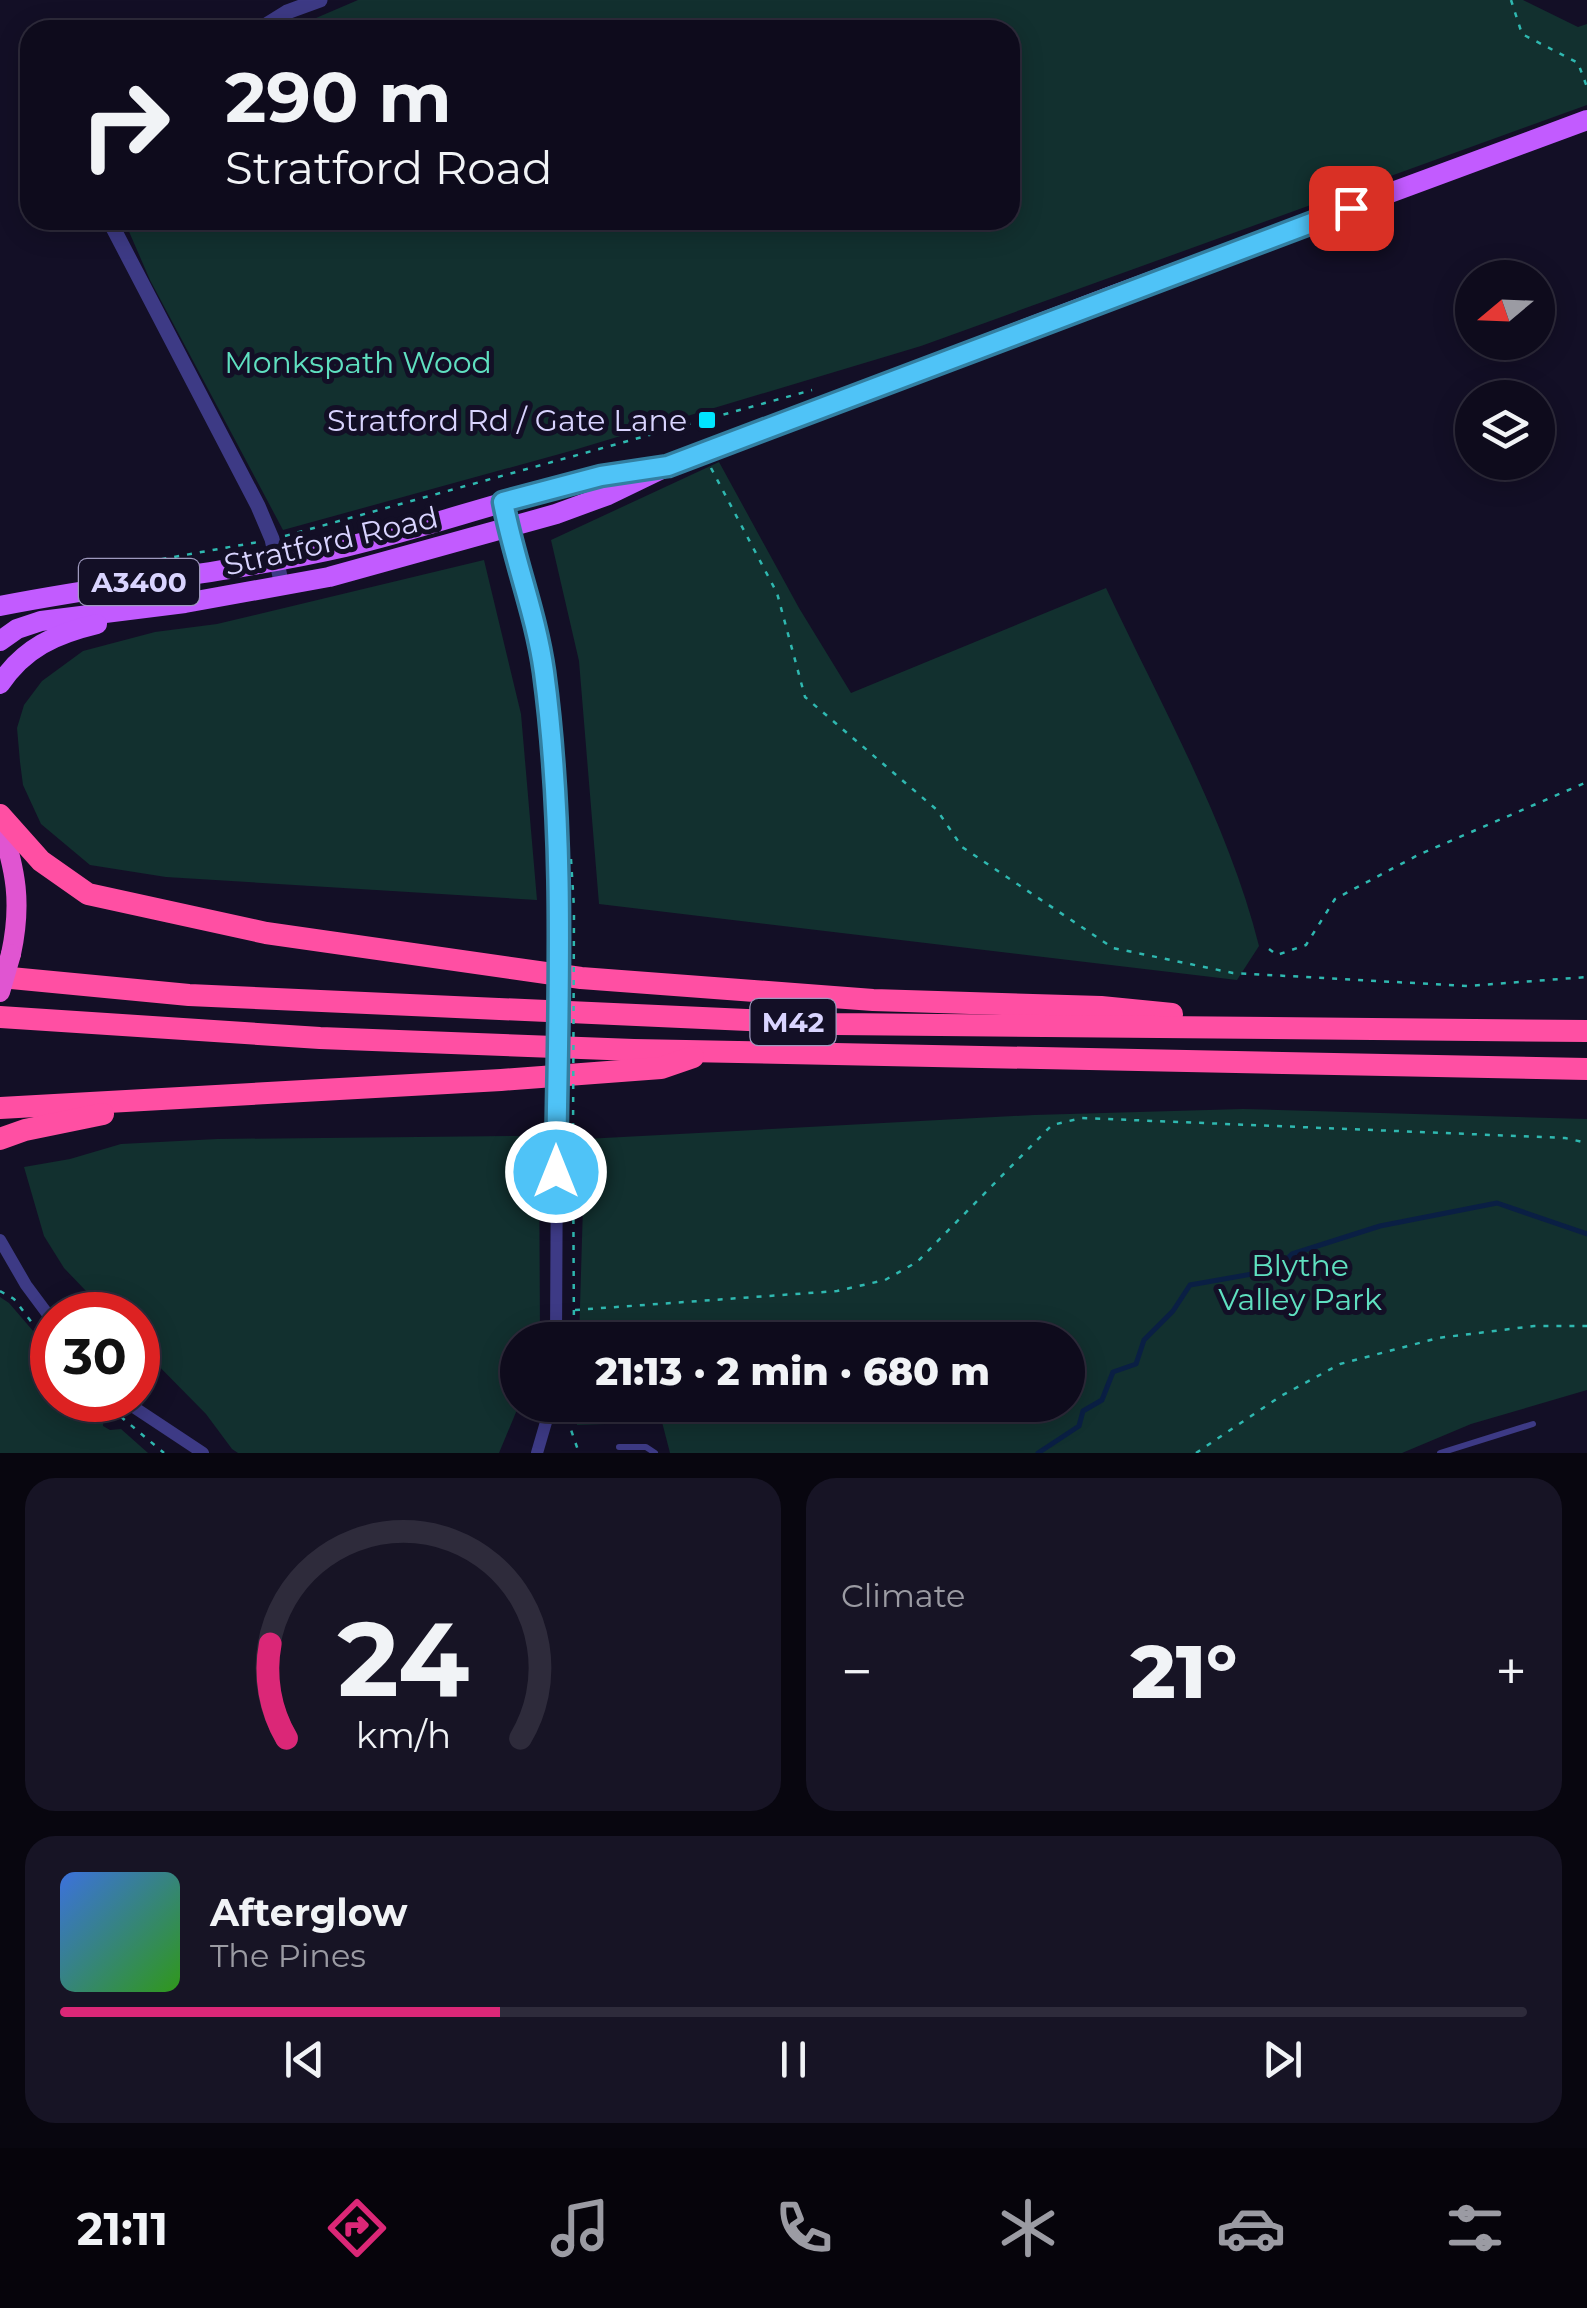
<!DOCTYPE html>
<html lang="en">
<head>
<meta charset="utf-8">
<style>
  :root { --surface:#0e0b1c; --page:#171425; --text:#f1f3f6; --muted:#9b9ba3; --line:#2e2b3b; --accent:#db2777 }
  body { margin:0; font-family:Montserrat,sans-serif; background:var(--page); color:var(--text); height:100vh; display:flex; flex-direction:column; font-size:38px; white-space:nowrap }
  * { box-sizing:border-box; margin:0 }
  p { font-size:32px; color:var(--muted) }
  .icon { flex:none; width:55px; height:55px; fill:none; stroke:currentColor; stroke-width:2; stroke-linecap:round; stroke-linejoin:round }
  .map { position:relative; height:1453px; overflow:hidden }
  .panel { display:flex; flex-direction:column; gap:25px; padding:25px; background:#08060f; flex:1 }
  .panel>* { flex:none }
  .banner { position:absolute; left:20px; top:20px; width:1000px; height:210px; border-radius:30px; box-shadow:0 5px 25px #0003,0 0 0 2px var(--line); background:#0e0b1c; color:var(--text); overflow:hidden }
  .needle { width:65px; rotate:251deg }
  .buttons { position:absolute; left:1455px; top:260px; display:grid; gap:20px }
  .buttons a { display:grid; place-items:center; width:100px; height:100px; border-radius:50%; background:var(--surface); box-shadow:0 5px 25px #0003,0 0 0 2px var(--line); font-size:50px }
  .speed { position:absolute; left:30px; top:1292px; display:flex; gap:20px; font-size:50px; font-weight:700; text-align:center }
  .speed>* { display:grid; place-content:center; width:130px; height:130px; border-radius:50%; background:var(--surface); box-shadow:0 5px 25px #0003,0 0 0 2px var(--line); line-height:1 }
  .speed .limit { border:15px solid #d22; background:#fff; color:#111 }
  .pin { position:absolute; display:grid; place-items:center; width:85px; height:85px; color:#fff; margin:-42px; border-radius:20px; box-shadow:0 5px 15px #0006 }
  .me { position:absolute; width:110px; margin:-55px; rotate:0deg; stroke-linejoin:round; filter:drop-shadow(0 0 8px #0008) }
  .turn { display:flex; align-items:center; gap:35px; height:210px; padding:0 40px; font-size:45px }
  .turn .icon { width:130px; height:130px; stroke-width:2.5 }
  .turn b { display:block; font-size:70px; line-height:85px }
  .big { font-size:75px; font-weight:800; line-height:1.1 }
  .panel .widget { flex:1; display:flex; flex-direction:column; justify-content:center; gap:15px; min-width:0; padding:0 35px; border-radius:30px; background:var(--page) }
  .panel .dial { align-items:center; gap:0 }
  .dial svg { height:260px; overflow:visible; fill:none; stroke:var(--line); stroke-width:7; stroke-linecap:round; text-anchor:middle }
  .dial text { fill:var(--text); stroke:none }
  .song { display:flex; align-items:center; gap:30px }
  .cover { width:120px; height:120px; border-radius:15px; background:linear-gradient(135deg,hsl(220 70% 55%),hsl(110 70% 35%)) }
  .played { height:10px; border-radius:5px; background:linear-gradient(90deg,var(--accent) 30%,var(--line) 30%) }
  .keys { display:flex; justify-content:space-around; direction:ltr }
  .heat { display:flex; justify-content:space-between; align-items:center; font-size:55px; direction:ltr }
  .panel .tiles { flex:1; display:grid; gap:25px; grid-template-columns:1fr 1fr }
  .widget:last-child { grid-column:span 2 }
  .trip { position:absolute; left:500px; top:1322px; width:585px; height:100px; border-radius:50px; background:var(--surface); box-shadow:0 5px 25px #0003,0 0 0 2px var(--line); font-weight:800; line-height:100px; text-align:center }
  .tab-bar { display:flex; height:160px; justify-content:space-around; align-items:center; background:#06040b; color:var(--muted) }
  .tab-bar .icon { width:70px; height:70px }
  .tab-bar .active { color:var(--accent) }
  .tab-bar b { font-size:45px; color:var(--text) }
  .map>svg:first-child { display:block }
  .green { fill:#12302f }
  .lines { fill:none; stroke-linecap:round; stroke-linejoin:round }
  .stream { stroke:#0a1f44; stroke-width:5 }
  .path { stroke:#2fb8b0; stroke-width:2.5; stroke-dasharray:5 8; stroke-linecap:butt }
  .service { stroke:#3d3a85; stroke-width:6 }
  .minor { stroke:#3d3a85; stroke-width:12 }
  .tertiary { stroke:#3d3a85; stroke-width:15 }
  .primary { stroke:#c25bff; stroke-width:20 }
  .trunk { stroke:#e055d1; stroke-width:20 }
  .motorway { stroke:#ff4fa3; stroke-width:22 }
  .path-bridge { stroke:#2fb8b0; stroke-width:2.5; stroke-dasharray:5 8; stroke-linecap:butt }
  .minor-bridge { stroke:#3d3a85; stroke-width:12 }
  .trunk-bridge { stroke:#e055d1; stroke-width:20 }
  .route-casing { stroke:#337fa1; stroke-width:25 }
  .route { stroke:#4fc3f7; stroke-width:18 }
  .poi-dot { fill:#00e5ff; stroke:#130f26; stroke-width:4 }
  .labels { text-anchor:middle; dominant-baseline:central; stroke-width:10; stroke-linejoin:round; paint-order:stroke }
  .shield { fill:#130f26; stroke:#9e99be; stroke-width:2.5 }
  .shield-label { font-size:28px; font-weight:bold; fill:#d9d4ff }
  .park-label { font-size:30px; fill:#5fe0c0; stroke:#130f26 }
  .poi-label { font-size:30px; fill:#d9d4ff; stroke:#130f26; text-anchor:end }
  .street-label { font-size:30px; fill:#d9d4ff; stroke:#130f26 }
</style>
</head>
<body>
<div class="map">
<svg width="1587" height="1453" viewBox="0 0 1587 1453">
  <rect width="100%" height="100%" fill="#130f26"/>
  <g class="green">
    <path d="M 358,0 L 1523,0 L 1578,27 L 1587,24 L 1587,105 L 921,346 L 574,450 L 283,530 L 150,280 L 124,220 L 1010,220 L 1010,30 L 288,30 Z"/>
    <path d="M 719,462 L 799,608 L 851,693 L 1106,588 C 1159,701 1229,825 1259,946 L 1237,980 L 599,904 L 579,661 L 551,540 Z"/>
    <path d="M 484,560 L 521,714 L 537,900 L 166,877 L 90,865 L 41,824 L 23,785 L 20,762 L 17,728 L 24,705 L 42,681 L 83,651 L 155,632 L 217,624 Z"/>
    <path d="M 1243,1109 L 1587,1119 L 1587,1390 L 1471,1424 L 1402,1453 L 670,1453 L 662,1422 L 577,1425 L 577,1405 L 1068,1405 L 1068,1340 L 579,1340 L 585,1139 L 1034,1115 Z"/>
    <path d="M 518,1136 L 539,1139 L 540,1337 L 540,1340 L 518,1340 L 519,1405 L 499,1453 L 238,1453 L 232,1449 L 206,1414 L 138,1345 L 138,1315 L 109,1315 L 64,1268 L 44,1236 L 24,1167 L 70,1159 L 121,1144 L 217,1139 Z"/>
    <path d="M 0,1297 L 9,1303 L 52,1353 L 52,1400 L 93,1400 L 104,1413 L 103,1426 L 110,1430 L 121,1429 L 148,1453 L 0,1453 Z"/>
  </g>
  <g class="lines">
    <path class="stream" d="M 1038,1453 L 1079,1426 L 1083,1411 L 1102,1400 L 1113,1372 L 1136,1364 L 1144,1340 L 1173,1311 L 1190,1285 L 1275,1270 L 1292,1254 L 1380,1226 L 1497,1203 L 1587,1234"/>
    <g class="path">
      <path d="M 1511,0 L 1522,34 L 1578,63 L 1587,87"/>
      <path d="M 711,468 L 777,593 L 805,697 L 937,810 L 962,847 L 1113,948 L 1233,973 L 1467,986 L 1587,977"/>
      <path d="M 285,536 L 812,390"/>
      <path d="M 123,566 L 258,542"/>
      <path d="M 571,859 L 574,908"/>
      <path d="M 1269,949 L 1277,955 L 1306,945 L 1335,899 L 1418,855 L 1587,782"/>
      <path d="M 573,1141 L 574,1340"/>
      <path d="M 0,1291 L 14,1299 L 52,1349"/>
      <path d="M 575,1310 L 837,1291 L 885,1280 L 917,1262 L 1052,1125 L 1082,1118 L 1565,1138 L 1587,1143"/>
      <path d="M 101,1400 L 164,1453"/>
      <path d="M 572,1405 L 570,1427 L 579,1453"/>
      <path d="M 1196,1453 L 1281,1396 L 1340,1364 L 1438,1338 L 1534,1326 L 1587,1326"/>
    </g>
    <g class="service">
      <path d="M 619,1447 L 646,1447 L 655,1453"/>
      <path d="M 1440,1453 L 1533,1424"/>
    </g>
    <g class="minor">
      <path d="M 503,502 C 511,541 525,577 534,615 C 556,711 554,810 557,908"/>
      <path d="M 0,1240 L 26,1285 L 52,1320"/>
      <path d="M 556,1340 L 557,1140"/>
      <path d="M 123,1400 L 203,1453"/>
      <path d="M 537,1453 L 551,1405"/>
    </g>
    <g class="tertiary">
      <path d="M 258,30 L 287,12 L 320,0"/>
      <path d="M 109,220 L 258,506 L 272,539 L 282,586"/>
    </g>
    <g class="primary">
      <path d="M 0,606 C 115,583 231,573 345,547 C 446,523 543,485 646,469"/>
      <path d="M 0,641 L 17,629 L 41,621 L 185,603 L 329,577 L 556,514 L 608,495 L 668,466 L 1114,295 L 1587,120"/>
      <path d="M 0,684 C 24,648 55,634 97,624"/>
    </g>
    <path class="trunk" d="M 0,822 C 16,871 22,903 11,954"/>
    <g class="motorway">
      <path d="M 0,815 L 41,861 L 88,894 L 266,933 L 581,978 L 873,1000 L 1101,1007 L 1172,1014"/>
      <path d="M 0,977 L 189,995 L 836,1024 L 1587,1031"/>
      <path d="M 0,1017 L 320,1038 L 634,1050 L 1587,1069"/>
      <path d="M 0,1108 L 501,1080 L 661,1068 L 693,1057"/>
      <path d="M 0,1139 L 25,1130 L 103,1114"/>
    </g>
    <path class="path-bridge" d="M 573,1141 L 574,908"/>
    <path class="minor-bridge" d="M 557,1140 L 557,908"/>
    <path class="trunk-bridge" d="M 0,992 L 11,954"/>
  </g>
  <g class="lines">
    <defs>
      <path id="route" d="M 556,1172 C 558,1006 566,836 544,672 C 536,614 514,560 503,502 L 601,476 L 668,466 L 1351,208"/>
    </defs>
    <use href="#route" class="route-casing"/>
    <use href="#route" class="route"/>
  </g>
  <rect class="poi-dot" x="697" y="410" width="20" height="20" rx="5"/>
  <g class="labels">
    <g class="shield">
      <rect x="79" y="559" width="120" height="46" rx="8"/>
      <rect x="750.5" y="999" width="85" height="46" rx="8"/>
    </g>
    <g class="shield-label">
      <text x="139" y="582">A3400</text>
      <text x="793" y="1022">M42</text>
    </g>
    <g class="park-label">
      <text x="358" y="362">Monkspath Wood</text>
      <text x="1300" y="1265">Blythe<tspan x="1300" dy="34">Valley Park</tspan></text>
    </g>
    <g class="poi-label">
      <text x="687" y="420">Stratford Rd / Gate Lane</text>
    </g>
    <g class="street-label">
      <text transform="translate(331 541) rotate(-13)">Stratford Road</text>
    </g>
  </g>
</svg>
<div class="buttons">
<a><svg class="needle" viewBox="-14 -14 28 28"><path d="M0-13l5 13h-10z" fill="#e53935"/><path d="M0 13l5-13h-10z" fill="#9b9ba3"/></svg></a>
<a><svg class="icon" aria-label="layers" viewBox="0 0 24 24"><path d="M12 4l9 5-9 5-9-5zM3 14l9 5 9-5"/></svg></a>
</div>
<div class="speed"><div class="limit">30</div></div>
<div class="pin" style="left:1351px;top:208px;background:#d93025"><svg class="icon" aria-label="arrive" viewBox="0 0 24 24"><path d="M6 21V4h12l-3 4 3 4H6"/></svg></div>
<svg class="me" style="left:556px;top:1172px" viewBox="-20 -20 40 40"><circle r="17" fill="#4fc3f7" stroke="#fff" stroke-width="3"/><path d="M0-11L8 9 0 5-8 9z" fill="#fff"/></svg>
<div class="trip">21:13 · 2 min · 680 m</div>
<div class="banner">
<div class="turn"><svg class="icon" aria-label="right" viewBox="0 0 24 24"><path d="M7 20v-9h11M14 6l5 5-5 5"/></svg><div><b>290 m</b>Stratford Road</div></div>
</div>
</div>
<section class="panel">
<div class="tiles">
<div class="widget dial"><svg viewBox="0 0 100 80">
<path d="M14 69A42 42 0 1 1 86 69"/>
<path d="M14 69A42 42 0 0 1 9 40" stroke="#db2777"/>
<text x="50" y="56" font-size="32" font-weight="700">24</text>
<text x="50" y="72" font-size="11">km/h</text>
</svg></div>
<div class="widget"><p>Climate</p>
<div class="heat"><a>−</a><b class="big">21°</b><a>+</a></div>
</div>
<div class="widget">
<div class="song"><i class="cover"></i><div><b>Afterglow</b><p>The Pines</p></div></div>
<div class="played"></div>
<div class="keys"><svg class="icon" aria-label="previous" viewBox="0 0 24 24"><path d="M18 5L8 12l10 7zM5 5v14"/></svg><svg class="icon" aria-label="pause" viewBox="0 0 24 24"><path d="M8 5v14M16 5v14"/></svg><svg class="icon" aria-label="next" viewBox="0 0 24 24"><path d="M6 5l10 7-10 7zM19 5v14"/></svg></div>
</div>
</div>
</section>
<nav class="tab-bar">
<b>21:11</b>
<svg class="icon active" aria-label="directions" viewBox="0 0 24 24"><path d="M12 3l9 9-9 9-9-9zM9 14v-3h6M13 9l2 2-2 2"/></svg>
<svg class="icon" aria-label="music" viewBox="0 0 24 24"><path d="M9 18V5l10-2v13"/><circle cx="6" cy="18" r="3"/><circle cx="16" cy="16" r="3"/></svg>
<svg class="icon" aria-label="phone" viewBox="0 0 24 24"><path d="M5 4h4l2 5-3 2q2 4 5 5l2-3 5 2v4C11 20 4 13 5 4z"/></svg>
<svg class="icon" aria-label="climate" viewBox="0 0 24 24"><path d="M12 3v18M4 7l16 10M4 17L20 7"/></svg>
<svg class="icon" aria-label="car" viewBox="0 0 24 24"><path d="M5 17H2v-5l4-1 3-4h7l3 4 3 1v5h-3M9 17h6M6 11h13"/><circle cx="7" cy="17" r="2"/><circle cx="17" cy="17" r="2"/></svg>
<svg class="icon" aria-label="filters" viewBox="0 0 24 24"><path d="M4 7h16M4 17h16"/><circle cx="9" cy="7" r="2"/><circle cx="15" cy="17" r="2"/></svg>
</nav>
</body>
</html>
